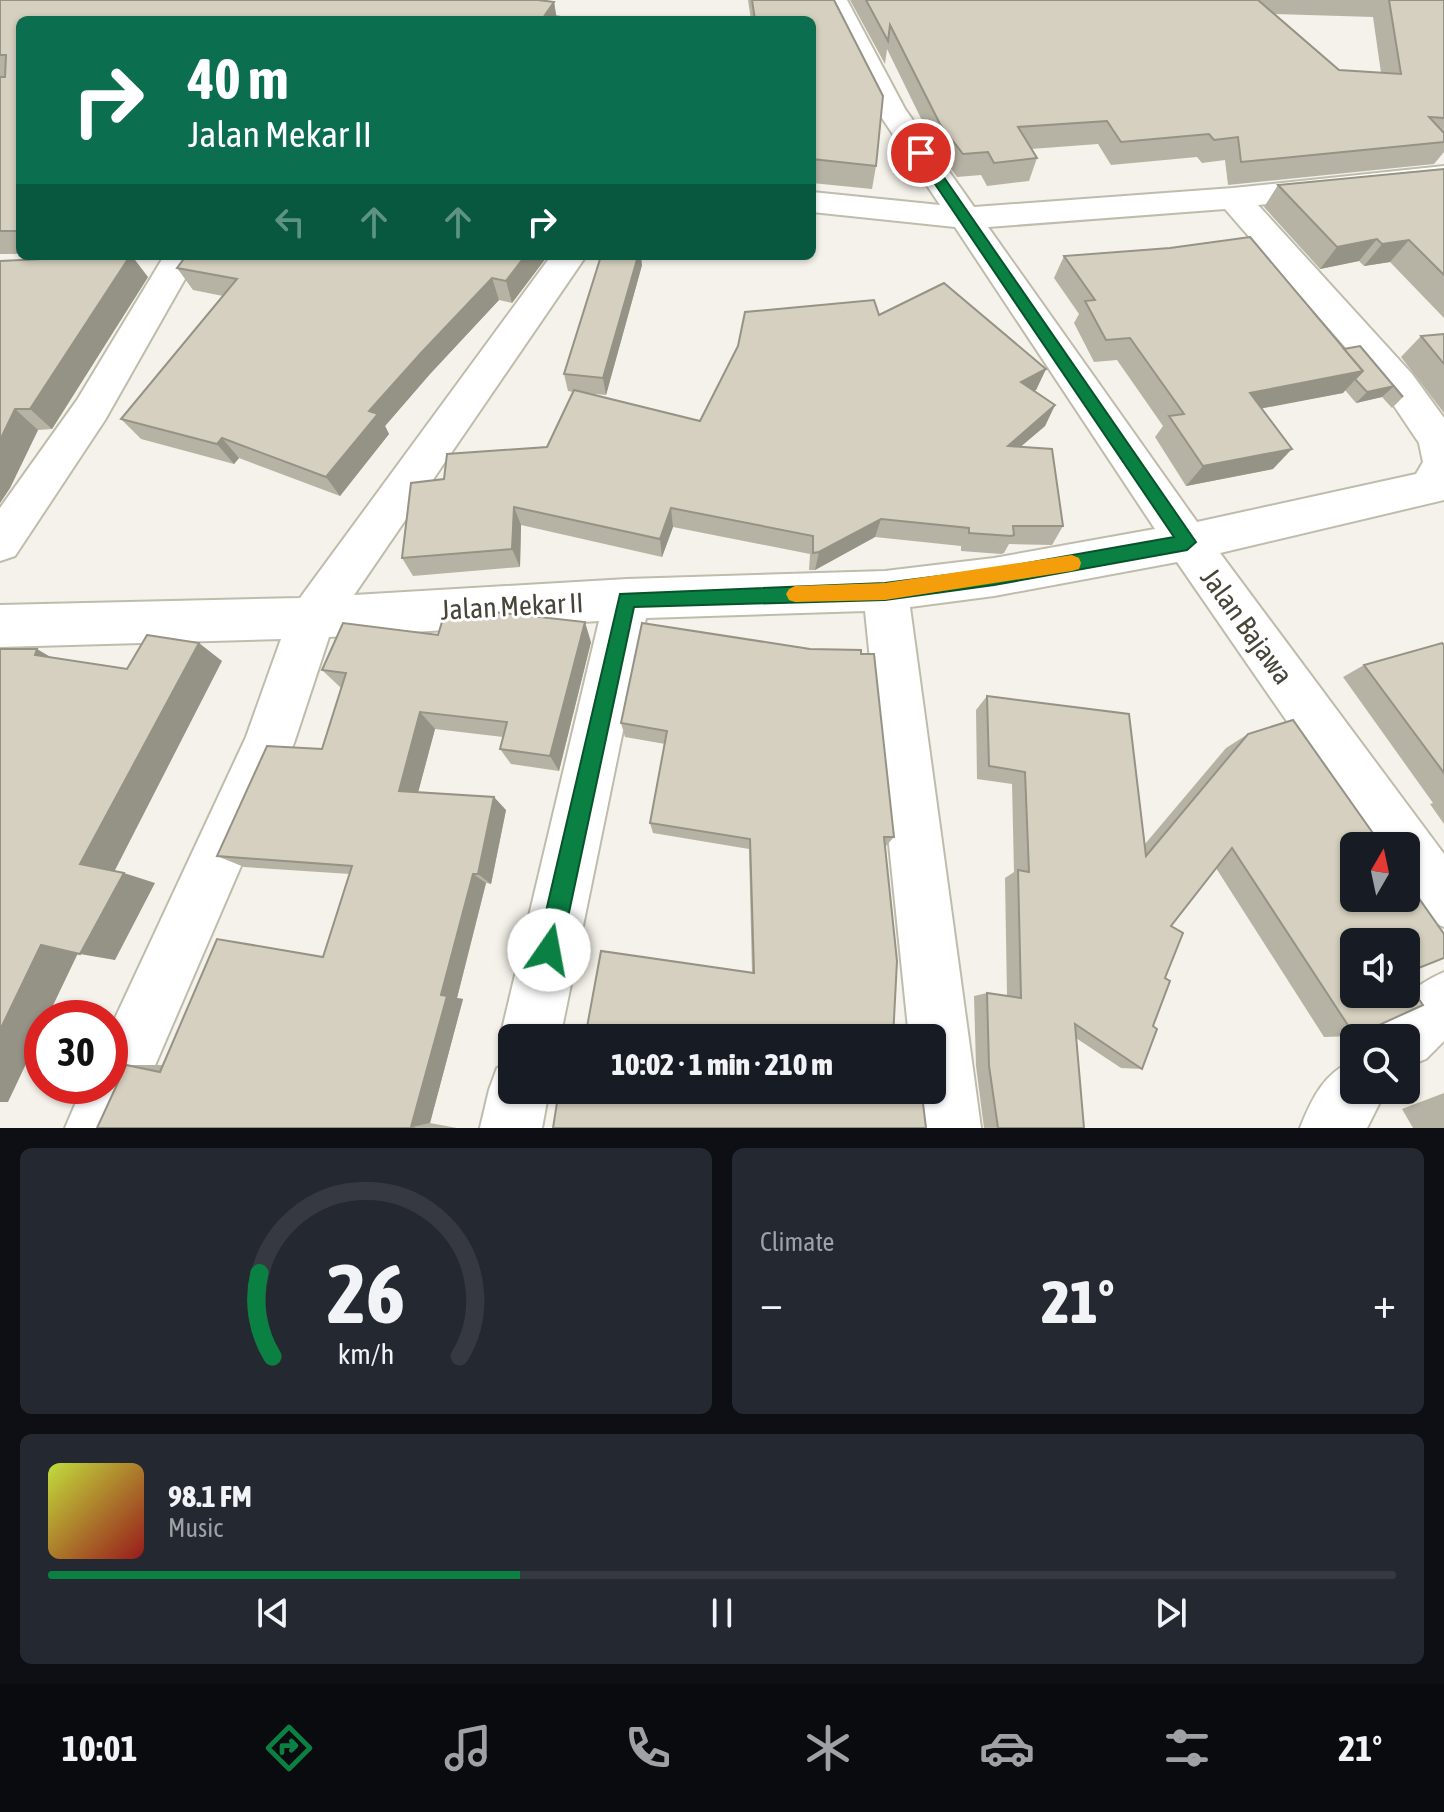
<!DOCTYPE html>
<html lang="en">
<head>
<meta charset="utf-8">
<style>
  :root { --surface:#171b24; --page:#242831; --text:#f1f3f6; --muted:#9ea1a6; --line:#363941; --accent:#0b8043 }
  body { margin:0; font-family:"Asap Condensed",sans-serif; background:var(--page); color:var(--text); height:100vh; display:flex; flex-direction:column; font-size:30px; white-space:nowrap }
  * { box-sizing:border-box; margin:0 }
  p { font-size:26px; color:var(--muted) }
  .icon { flex:none; width:44px; height:44px; fill:none; stroke:currentColor; stroke-width:2; stroke-linecap:round; stroke-linejoin:round }
  .map { position:relative; height:1128px; overflow:hidden }
  .panel { display:flex; flex-direction:column; gap:20px; padding:20px; background:#0d0f14; flex:1 }
  .panel>* { flex:none }
  .guide { position:absolute; left:16px; top:16px; width:800px; height:244px; border-radius:12px; box-shadow:0 2px 6px #0004; background:#0b6e4f; color:#fff; overflow:hidden }
  .needle { width:52px; rotate:9deg }
  .buttons { position:absolute; left:1340px; top:832px; display:grid; gap:16px }
  .buttons a { display:grid; place-items:center; width:80px; height:80px; border-radius:12px; background:var(--surface); box-shadow:0 2px 6px #0004; font-size:40px }
  .speed { position:absolute; left:24px; top:1000px; display:flex; gap:16px; font-size:40px; font-weight:700; text-align:center }
  .speed>* { display:grid; place-content:center; width:104px; height:104px; border-radius:50%; background:var(--surface); box-shadow:0 2px 6px #0004; line-height:1 }
  .speed .limit { border:12px solid #d22; background:#fff; color:#111 }
  .pin { position:absolute; display:grid; place-items:center; width:68px; height:68px; color:#fff; margin:-34px; border:4px solid #fff; border-radius:50%; box-shadow:0 2px 8px #0007 }
  .me { position:absolute; width:88px; margin:-44px; rotate:12deg; stroke-linejoin:round; filter:drop-shadow(0 0 6px #0008) }
  .turn { display:flex; align-items:center; gap:28px; height:168px; padding:0 40px; font-size:36px }
  .turn .icon { width:104px; height:104px; stroke-width:2.5 }
  .turn b { display:block; font-size:56px; line-height:68px }
  .lanes { display:flex; align-items:center; height:76px; padding:0 40px; background:#0003; justify-content:center; gap:40px; direction:ltr }
  .lanes .off { opacity:.35 }
  .big { font-size:60px; font-weight:800; line-height:1.1 }
  .panel .widget { flex:1; display:flex; flex-direction:column; justify-content:center; gap:12px; min-width:0; padding:0 28px; border-radius:12px; background:var(--page) }
  .panel .dial { align-items:center; gap:0 }
  .dial svg { height:208px; overflow:visible; fill:none; stroke:var(--line); stroke-width:7; stroke-linecap:round; text-anchor:middle }
  .dial text { fill:var(--text); stroke:none }
  .song { display:flex; align-items:center; gap:24px }
  .cover { width:96px; height:96px; border-radius:12px; background:linear-gradient(135deg,hsl(70 70% 55%),hsl(0 70% 35%)) }
  .played { height:8px; border-radius:4px; background:linear-gradient(90deg,var(--accent) 35%,var(--line) 35%) }
  .keys { display:flex; justify-content:space-around; direction:ltr }
  .heat { display:flex; justify-content:space-between; align-items:center; font-size:44px; direction:ltr }
  .panel .tiles { flex:1; display:grid; gap:20px; grid-template-columns:1fr 1fr }
  .widget:last-child { grid-column:span 2 }
  .trip { position:absolute; left:498px; top:1024px; width:448px; height:80px; border-radius:12px; background:var(--surface); box-shadow:0 2px 6px #0004; font-weight:800; line-height:80px; text-align:center }
  .dock { display:flex; height:128px; justify-content:space-around; align-items:center; background:#090b0e; color:var(--muted) }
  .dock .icon { width:56px; height:56px }
  .dock .current { color:var(--accent) }
  .dock b { font-size:36px; color:var(--text) }
  .map>svg:first-child { display:block }
  .lines { fill:none; stroke-linecap:round; stroke-linejoin:round }
  .minor-casing { stroke:#bfbcac; stroke-width:4 }
  .minor { fill:#fff; fill-rule:evenodd }
  .wall { fill:#b7b3a4; fill-rule:evenodd }
  .shaded-wall { fill:#959286 }
  .building { fill:#d5d0bf; stroke:#959286; stroke-width:2 }
  .route { fill:#0b8043; stroke:#07532c; stroke-width:2 }
  .slow { fill:#f59e0b }
  .labels { text-anchor:middle; dominant-baseline:central; stroke-width:6; stroke-linejoin:round; paint-order:stroke }
  .street-label { font-size:28px; fill:#474438; stroke:#fff }
</style>
</head>
<body>
<div class="map">
<svg width="1444" height="1128" viewBox="0 0 1444 1128">
  <rect width="100%" height="100%" fill="#f4f2ea"/>
  <g class="lines">
    <defs>
      <g id="minor">
        <path d="M 821,0 L 847,0 L 905,109 L 974,207 L 1233,188 L 1444,166 L 1444,186 L 1258,205 L 1412,374 L 1444,418 L 1444,500 L 1220,553 L 1444,854 L 1444,927 C 1401,910 1406,886 1406,846 L 1373,846 L 1177,562 L 994,596 L 910,607 L 981,1128 L 919,1128 L 915,1090 L 932,1090 L 932,1038 L 909,1038 L 865,611 L 646,618 L 560,1038 L 512,1038 L 512,1060 L 500,1038 L 599,621 L 329,637 L 294,743 L 128,1128 L 65,1128 L 83,1086 L 110,1086 L 110,1029 L 246,737 L 281,639 L 0,647 L 0,605 L 300,598 L 551,256 L 586,256 L 354,595 L 627,579 L 885,571 L 994,558 L 1155,529 L 955,227 L 812,212 L 812,192 L 940,205 L 876,109 ZM 1225,209 L 1386,394 L 1419,443 L 1423,462 L 1416,474 L 1197,522 L 988,227 Z"/>
        <path d="M 164,256 L 198,256 L 105,420 L 15,556 L 0,561 L 0,508 L 77,400 Z"/>
        <path d="M 1444,972 L 1444,1041 L 1426,1059 L 1406,1067 L 1406,1038 L 1375,1038 C 1388,1008 1414,985 1444,972 Z"/>
        <path d="M 1354,1060 L 1354,1090 L 1386,1090 L 1367,1128 L 1300,1128 C 1312,1098 1324,1073 1354,1060 Z"/>
        <path d="M 512,1062 L 512,1090 L 549,1090 L 542,1128 L 480,1128 L 489,1090 L 497,1068 Z"/>
      </g>
    </defs>
    <use href="#minor" class="minor-casing"/>
    <use href="#minor" class="minor"/>
  </g>
  <g class="wall">
    <path d="M 0,0 L 554,2 L 556,16 L 576,19 L 577,20 L 20,20 L 20,254 L 0,254 Z"/>
    <path d="M 748,0 L 834,0 L 876,166 L 872,189 L 812,183 L 812,20 L 751,20 Z"/>
    <path d="M 850,0 L 1444,0 L 1444,152 L 1434,164 L 1228,185 L 1225,160 L 1202,163 L 1197,157 L 1111,165 L 1098,144 L 1031,149 L 1037,158 L 1029,181 L 987,186 L 981,175 L 957,177 L 935,147 L 887,49 L 885,64 ZM 1275,14 L 1373,17 L 1381,73 L 1339,70 Z"/>
    <path d="M 1444,169 L 1444,318 L 1390,262 L 1364,266 L 1359,261 L 1320,269 L 1264,207 L 1278,185 Z"/>
    <path d="M 186,256 L 545,256 L 546,258 L 512,303 L 499,300 L 430,374 L 385,426 L 389,434 L 340,496 L 239,458 L 234,464 L 141,439 L 121,419 L 223,296 L 193,290 L 177,268 Z"/>
    <path d="M 1064,256 L 1344,349 L 1360,346 L 1403,397 L 1392,408 L 1382,397 L 1356,403 L 1345,390 L 1343,393 L 1261,408 L 1273,469 L 1186,486 L 1155,437 L 1163,426 L 1117,360 L 1094,362 L 1074,323 L 1079,314 L 1054,278 Z"/>
    <path d="M 0,261 L 148,277 L 52,429 L 38,430 L 10,488 L 0,503 Z"/>
    <path d="M 642,265 L 606,395 L 584,393 L 700,421 L 879,315 L 1046,369 L 1036,390 L 1034,391 L 1055,405 L 1045,426 L 1020,447 L 1063,526 L 1052,545 L 1009,544 L 1004,553 L 1001,554 L 961,551 L 961,546 L 875,537 L 815,570 L 809,570 L 810,554 L 673,527 L 662,557 L 521,525 L 520,567 L 413,576 L 402,558 L 444,479 L 547,447 L 573,392 L 568,391 L 564,374 Z"/>
    <path d="M 1444,334 L 1444,413 L 1401,357 L 1421,336 Z"/>
    <path d="M 642,623 L 894,837 L 886,846 L 885,846 L 893,1038 L 752,973 L 749,849 L 653,833 L 650,823 L 665,744 L 625,737 L 621,723 Z"/>
    <path d="M 438,635 L 591,642 L 559,771 L 511,764 L 500,749 L 503,737 L 435,729 L 418,792 L 506,810 L 491,884 L 486,883 L 457,998 L 463,999 L 430,1123 L 457,1128 L 97,1128 L 126,1065 L 163,1065 L 323,957 L 350,874 L 244,867 L 217,856 L 322,749 L 341,688 L 322,670 Z"/>
    <path d="M 1444,645 L 1444,824 L 1430,804 L 1433,803 L 1343,677 L 1364,665 Z"/>
    <path d="M 987,696 L 1145,844 L 1226,748 L 1248,734 L 1406,942 L 1355,1036 L 1324,1037 L 1216,868 L 1171,926 L 1165,978 L 1142,1069 L 1121,1068 L 1076,1038 L 1084,1128 L 984,1128 L 976,1066 L 974,996 L 987,993 L 1007,996 L 1005,878 L 1014,872 L 1012,784 L 977,779 L 976,710 Z"/>
    <path d="M 1444,1093 L 1444,1128 L 1413,1128 L 1402,1109 Z"/>
  </g>
  <g class="shaded-wall">
    <path d="M 554,2 L 557,20 L 545,15 Z"/>
    <path d="M 1377,239 L 1359,261 L 1320,269 L 1337,247 Z"/>
    <path d="M 1409,240 L 1390,262 L 1364,266 L 1382,244 Z"/>
    <path d="M 130,256 L 132,256 L 148,277 L 52,429 L 30,409 Z"/>
    <path d="M 525,256 L 545,256 L 546,258 L 512,303 L 506,281 Z"/>
    <path d="M 638,256 L 641,256 L 642,265 L 606,395 L 603,378 Z"/>
    <path d="M 492,278 L 499,300 L 430,374 L 385,426 L 389,434 L 340,496 L 326,477 L 369,411 L 421,353 Z"/>
    <path d="M 1046,369 L 1036,390 L 1012,403 L 1021,382 Z"/>
    <path d="M 1363,371 L 1343,393 L 1233,414 L 1250,393 Z"/>
    <path d="M 1394,386 L 1382,397 L 1356,403 L 1367,392 Z"/>
    <path d="M 1055,405 L 1045,426 L 998,466 L 1008,446 Z"/>
    <path d="M 15,409 L 38,430 L 10,488 L 0,503 L 0,440 Z"/>
    <path d="M 222,438 L 239,458 L 234,464 L 217,444 Z"/>
    <path d="M 1292,449 L 1273,469 L 1186,486 L 1203,466 Z"/>
    <path d="M 514,507 L 521,525 L 520,567 L 512,549 Z"/>
    <path d="M 671,508 L 673,527 L 662,557 L 660,539 Z"/>
    <path d="M 881,519 L 875,537 L 815,570 L 819,552 Z"/>
    <path d="M 585,622 L 591,642 L 559,771 L 550,756 Z"/>
    <path d="M 199,643 L 222,661 L 113,874 L 80,864 Z"/>
    <path d="M 37,649 L 69,668 L 35,655 Z"/>
    <path d="M 420,712 L 435,729 L 415,804 L 399,791 Z"/>
    <path d="M 494,797 L 506,810 L 491,884 L 478,874 Z"/>
    <path d="M 124,873 L 155,883 L 115,960 L 80,954 Z"/>
    <path d="M 473,874 L 486,883 L 457,998 L 463,999 L 430,1123 L 411,1127 L 441,995 Z"/>
    <path d="M 41,945 L 79,951 L 47,1018 L 42,1018 L 42,1030 L 8,1102 L 0,1102 L 0,1030 Z"/>
  </g>
  <g class="building">
    <path d="M 0,0 L 538,0 L 554,2 L 545,15 L 576,19 L 576,20 L 20,20 L 20,231 L 0,231 L 0,77 L 5,77 L 6,55 L 0,55 Z"/>
    <path d="M 752,0 L 834,0 L 883,96 L 876,166 L 812,159 L 812,20 L 755,20 Z"/>
    <path d="M 866,0 L 1258,0 L 1339,70 L 1401,74 L 1389,0 L 1444,0 L 1444,118 L 1429,117 L 1444,133 L 1444,142 L 1241,162 L 1238,137 L 1214,140 L 1209,134 L 1121,142 L 1107,121 L 1018,127 L 1037,158 L 994,163 L 988,152 L 963,154 L 940,124 L 890,25 L 888,41 Z"/>
    <path d="M 1444,169 L 1444,275 L 1409,240 L 1382,244 L 1377,239 L 1337,247 L 1278,185 Z"/>
    <path d="M 1250,237 L 1363,371 L 1250,393 L 1292,449 L 1203,466 L 1169,416 L 1184,414 L 1130,338 L 1106,340 L 1085,301 L 1095,300 L 1064,256 L 1170,248 Z"/>
    <path d="M 104,256 L 130,256 L 30,409 L 15,409 L 0,440 L 0,261 Z"/>
    <path d="M 186,256 L 525,256 L 506,281 L 492,278 L 421,353 L 369,411 L 378,414 L 326,477 L 222,438 L 217,444 L 121,419 L 237,279 L 177,268 Z"/>
    <path d="M 601,256 L 638,256 L 603,378 L 564,374 Z"/>
    <path d="M 944,283 L 1046,369 L 1021,382 L 1055,405 L 1008,446 L 1052,449 L 1063,526 L 1013,526 L 1014,535 L 1011,536 L 969,533 L 969,528 L 881,519 L 819,552 L 813,553 L 813,536 L 671,508 L 660,539 L 514,507 L 512,549 L 402,558 L 411,483 L 444,479 L 447,454 L 547,447 L 574,390 L 700,421 L 738,346 L 745,312 L 874,300 L 879,315 Z"/>
    <path d="M 1444,334 L 1444,364 L 1421,336 Z"/>
    <path d="M 1360,346 L 1403,397 L 1394,386 L 1367,392 L 1355,379 L 1363,371 L 1344,349 Z"/>
    <path d="M 475,610 L 585,622 L 550,756 L 500,749 L 507,722 L 420,712 L 399,791 L 494,797 L 478,874 L 473,874 L 441,995 L 447,996 L 411,1127 L 415,1128 L 97,1128 L 126,1065 L 160,1072 L 217,939 L 323,957 L 352,866 L 217,856 L 267,746 L 322,749 L 346,673 L 322,670 L 343,623 L 438,635 L 445,612 Z"/>
    <path d="M 642,623 L 810,649 L 861,650 L 861,654 L 874,654 L 894,837 L 884,837 L 897,961 L 893,1038 L 585,1038 L 601,951 L 754,973 L 750,839 L 650,823 L 667,731 L 621,723 Z"/>
    <path d="M 147,635 L 199,643 L 80,864 L 124,873 L 80,954 L 41,945 L 0,1030 L 0,649 L 37,649 L 35,655 L 127,669 Z"/>
    <path d="M 1442,643 L 1444,645 L 1444,773 L 1364,665 Z"/>
    <path d="M 987,696 L 1129,714 L 1146,856 L 1248,734 L 1293,720 L 1382,846 L 1354,846 L 1354,898 L 1406,898 L 1406,880 L 1444,934 L 1444,958 L 1406,973 L 1406,942 L 1354,942 L 1354,994 L 1406,994 L 1406,981 L 1423,1005 L 1355,1036 L 1232,848 L 1171,926 L 1183,933 L 1165,978 L 1170,981 L 1153,1026 L 1157,1029 L 1142,1069 L 1075,1024 L 1084,1128 L 998,1128 L 989,1066 L 987,993 L 1021,998 L 1018,870 L 1029,872 L 1025,772 L 989,766 Z"/>
    <path d="M 559,1090 L 890,1090 L 890,1092 L 922,1095 L 926,1128 L 553,1128 Z"/>
  </g>
  <path class="route" d="M 916,150 L 925,150 L 1196,542 L 1187,550 L 994,585 L 885,600 L 634,607 L 561,950 L 557,959 L 549,962 L 541,959 L 537,950 L 620,594 L 885,583 L 994,569 L 1174,537 L 914,153 Z"/>
  <path class="slow" d="M 1072,555 L 1079,558 L 1081,563 L 1079,569 L 1072,571 L 885,600 L 795,602 L 789,600 L 786,594 L 789,589 L 795,586 L 885,583 Z"/>
  <g class="labels">
    <g class="street-label">
      <text transform="translate(512 606) rotate(-3)">Jalan Mekar II</text>
      <text transform="translate(1247 626) rotate(54)">Jalan Bajawa</text>
    </g>
  </g>
</svg>
<div class="buttons">
<a><svg class="needle" viewBox="-14 -14 28 28"><path d="M0-13l5 13h-10z" fill="#e53935"/><path d="M0 13l5-13h-10z" fill="#9ea1a6"/></svg></a>
<a><svg class="icon" aria-label="sound" viewBox="0 0 24 24"><path d="M4 9h4l5-4v14l-5-4H4zM17 9q2 3 0 6"/></svg></a>
<a><svg class="icon" aria-label="search" viewBox="0 0 24 24"><circle cx="10" cy="10" r="6"/><path d="M15 15l6 6"/></svg></a>
</div>
<div class="speed"><div class="limit">30</div></div>
<div class="pin" style="left:921px;top:153px;background:#d93025"><svg class="icon" aria-label="arrive" viewBox="0 0 24 24"><path d="M6 21V4h12l-3 4 3 4H6"/></svg></div>
<svg class="me" style="left:549px;top:950px" viewBox="-20 -20 40 40"><circle r="19" fill="#fff"/><path d="M0-13L10 11 0 6-10 11z" fill="#0b8043"/></svg>
<div class="trip">10:02 · 1 min · 210 m</div>
<div class="guide">
<div class="turn"><svg class="icon" aria-label="right" viewBox="0 0 24 24"><path d="M7 20v-9h11M14 6l5 5-5 5"/></svg><div><b>40 m</b>Jalan Mekar II</div></div>
<div class="lanes"><svg class="icon off" aria-label="left" viewBox="0 0 24 24"><path d="M17 20v-9H6M10 6l-5 5 5 5"/></svg><svg class="icon off" aria-label="ahead" viewBox="0 0 24 24"><path d="M12 20V5M6 11l6-6 6 6"/></svg><svg class="icon off" aria-label="ahead" viewBox="0 0 24 24"><path d="M12 20V5M6 11l6-6 6 6"/></svg><svg class="icon" aria-label="right" viewBox="0 0 24 24"><path d="M7 20v-9h11M14 6l5 5-5 5"/></svg></div>
</div>
</div>
<section class="panel">
<div class="tiles">
<div class="widget dial"><svg viewBox="0 0 100 80">
<path d="M14 69A42 42 0 1 1 86 69"/>
<path d="M14 69A42 42 0 0 1 9 37" stroke="#0b8043"/>
<text x="50" y="56" font-size="32" font-weight="700">26</text>
<text x="50" y="72" font-size="11">km/h</text>
</svg></div>
<div class="widget"><p>Climate</p>
<div class="heat"><a>−</a><b class="big">21°</b><a>+</a></div>
</div>
<div class="widget">
<div class="song"><i class="cover"></i><div><b>98.1 FM</b><p>Music</p></div></div>
<div class="played"></div>
<div class="keys"><svg class="icon" aria-label="previous" viewBox="0 0 24 24"><path d="M18 5L8 12l10 7zM5 5v14"/></svg><svg class="icon" aria-label="pause" viewBox="0 0 24 24"><path d="M8 5v14M16 5v14"/></svg><svg class="icon" aria-label="next" viewBox="0 0 24 24"><path d="M6 5l10 7-10 7zM19 5v14"/></svg></div>
</div>
</div>
</section>
<nav class="dock">
<b>10:01</b>
<svg class="icon current" aria-label="directions" viewBox="0 0 24 24"><path d="M12 3l9 9-9 9-9-9zM9 14v-3h6M13 9l2 2-2 2"/></svg>
<svg class="icon" aria-label="music" viewBox="0 0 24 24"><path d="M9 18V5l10-2v13"/><circle cx="6" cy="18" r="3"/><circle cx="16" cy="16" r="3"/></svg>
<svg class="icon" aria-label="phone" viewBox="0 0 24 24"><path d="M5 4h4l2 5-3 2q2 4 5 5l2-3 5 2v4C11 20 4 13 5 4z"/></svg>
<svg class="icon" aria-label="climate" viewBox="0 0 24 24"><path d="M12 3v18M4 7l16 10M4 17L20 7"/></svg>
<svg class="icon" aria-label="car" viewBox="0 0 24 24"><path d="M5 17H2v-5l4-1 3-4h7l3 4 3 1v5h-3M9 17h6M6 11h13"/><circle cx="7" cy="17" r="2"/><circle cx="17" cy="17" r="2"/></svg>
<svg class="icon" aria-label="filters" viewBox="0 0 24 24"><path d="M4 7h16M4 17h16"/><circle cx="9" cy="7" r="2"/><circle cx="15" cy="17" r="2"/></svg>
<b>21°</b>
</nav>
</body>
</html>
